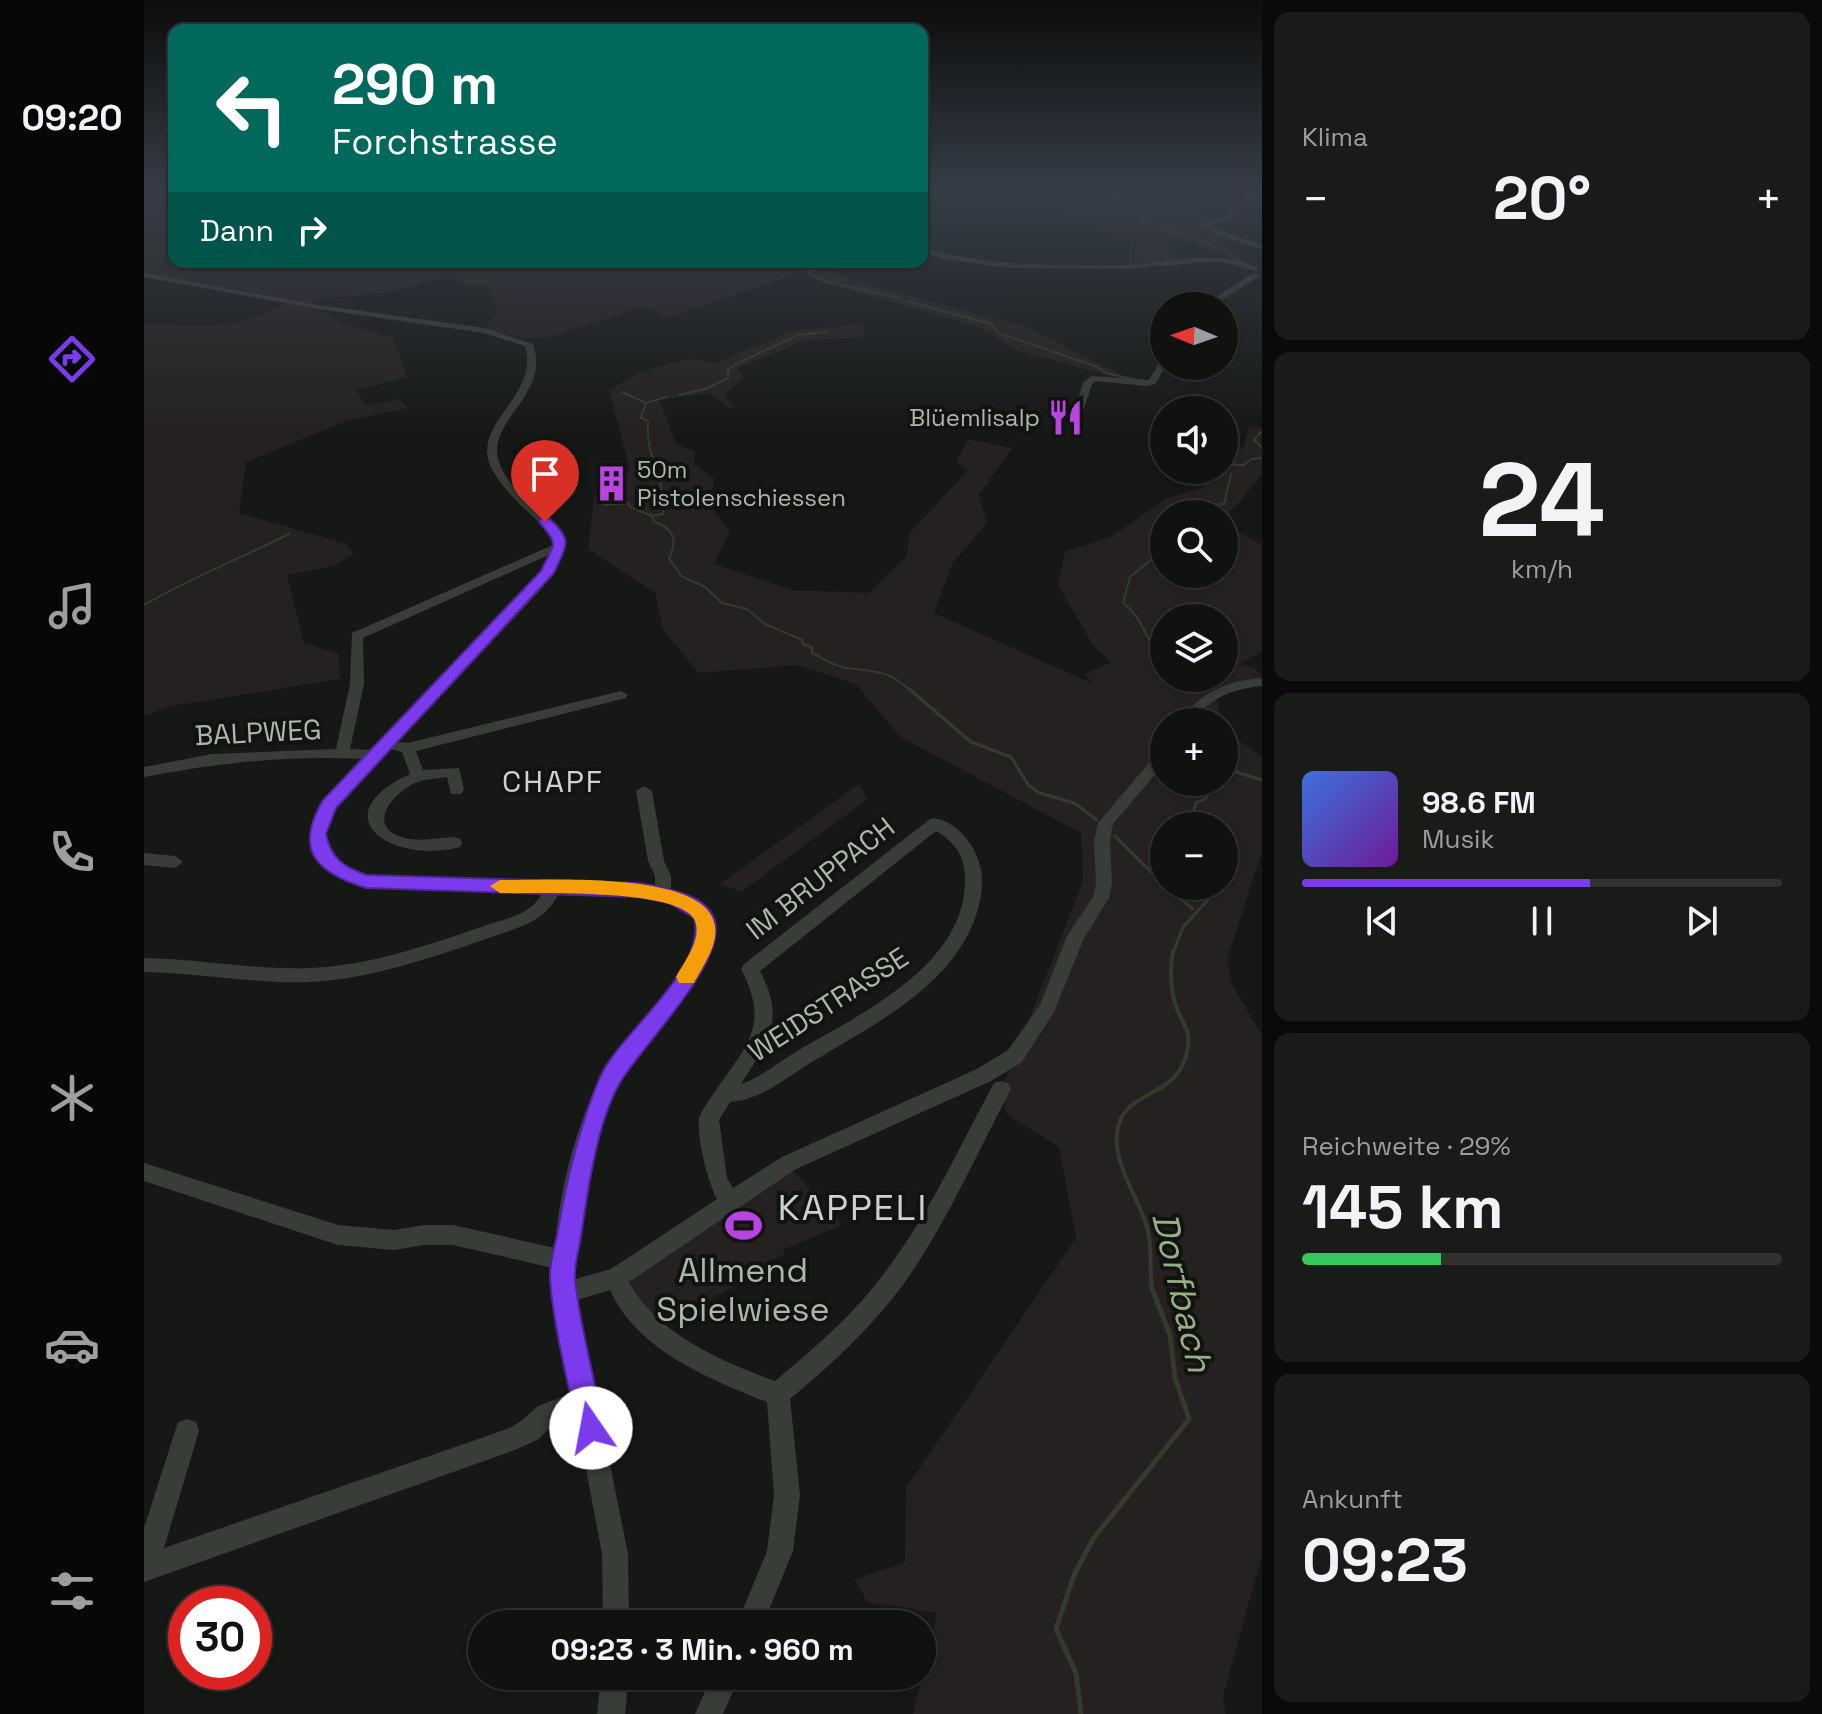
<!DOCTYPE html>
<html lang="de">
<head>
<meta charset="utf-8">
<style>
  :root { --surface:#101210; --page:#191b19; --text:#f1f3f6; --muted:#9c9e9f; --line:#303230; --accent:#7c3aed }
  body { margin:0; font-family:"Space Grotesk",sans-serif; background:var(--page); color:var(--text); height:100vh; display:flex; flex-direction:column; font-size:30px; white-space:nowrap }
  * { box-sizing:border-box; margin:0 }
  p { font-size:26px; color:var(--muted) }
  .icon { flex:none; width:44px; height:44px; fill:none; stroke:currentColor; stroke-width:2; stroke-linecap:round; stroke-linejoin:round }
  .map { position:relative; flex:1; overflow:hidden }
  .drawer { display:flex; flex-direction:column; gap:12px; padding:12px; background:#090a09; width:560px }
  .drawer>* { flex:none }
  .guide { position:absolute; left:24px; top:24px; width:760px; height:244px; border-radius:16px; box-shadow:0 2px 6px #0004,0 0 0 2px var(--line); background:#00695c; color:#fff; overflow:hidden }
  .needle { width:52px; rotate:272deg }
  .controls { position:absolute; left:1006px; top:292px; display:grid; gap:16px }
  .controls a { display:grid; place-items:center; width:88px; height:88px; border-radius:50%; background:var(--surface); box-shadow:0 2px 6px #0004,0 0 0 2px var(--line); font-size:40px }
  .speed { position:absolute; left:24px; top:1586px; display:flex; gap:16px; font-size:40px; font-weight:700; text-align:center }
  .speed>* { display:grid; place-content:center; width:104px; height:104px; border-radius:50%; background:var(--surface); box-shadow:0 2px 6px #0004,0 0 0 2px var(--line); line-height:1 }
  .speed .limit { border:12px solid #d22; background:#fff; color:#111 }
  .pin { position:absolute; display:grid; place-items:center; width:68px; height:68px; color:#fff; margin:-82px -34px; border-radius:50% 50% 50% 0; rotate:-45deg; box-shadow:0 0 8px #0007 }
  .pin .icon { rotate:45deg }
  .me { position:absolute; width:88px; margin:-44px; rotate:348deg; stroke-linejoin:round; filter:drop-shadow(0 0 6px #0008) }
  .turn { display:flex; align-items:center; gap:28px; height:168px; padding:0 32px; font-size:36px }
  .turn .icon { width:104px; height:104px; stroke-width:2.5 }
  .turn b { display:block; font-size:56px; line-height:68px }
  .then { display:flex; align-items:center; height:76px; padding:0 32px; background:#0003; gap:16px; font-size:30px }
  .big { font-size:60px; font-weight:800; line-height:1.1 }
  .drawer .card { flex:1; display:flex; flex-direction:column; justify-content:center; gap:12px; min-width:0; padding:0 28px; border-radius:16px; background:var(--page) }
  .drawer .dial { align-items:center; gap:0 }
  .dial b { font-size:104px; line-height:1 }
  .song { display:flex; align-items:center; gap:24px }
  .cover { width:96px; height:96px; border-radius:12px; background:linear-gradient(135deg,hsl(220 70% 55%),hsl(280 70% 35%)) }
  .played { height:8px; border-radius:4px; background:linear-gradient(90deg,var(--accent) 60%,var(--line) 60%) }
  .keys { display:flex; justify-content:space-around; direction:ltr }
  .heat { display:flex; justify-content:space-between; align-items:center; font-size:44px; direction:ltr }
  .charge { height:12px; border-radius:6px; background:linear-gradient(90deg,#34c759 29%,var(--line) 0) }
  .trip { position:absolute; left:324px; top:1610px; width:468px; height:80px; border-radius:40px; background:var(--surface); box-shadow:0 2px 6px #0004,0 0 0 2px var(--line); font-weight:800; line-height:80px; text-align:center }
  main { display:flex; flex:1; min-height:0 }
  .tabs { display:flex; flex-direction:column; width:144px; justify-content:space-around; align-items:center; background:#060706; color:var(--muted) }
  .tabs .icon { width:56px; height:56px }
  .tabs .current { color:var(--accent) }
  .tabs b { font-size:36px; color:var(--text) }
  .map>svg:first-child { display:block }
  .green { fill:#252120; fill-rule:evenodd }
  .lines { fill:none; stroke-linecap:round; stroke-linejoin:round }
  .stream-far3 { stroke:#343b2d; stroke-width:2 }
  .stream-far2 { stroke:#343b2d; stroke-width:3 }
  .stream-far1 { stroke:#343b2d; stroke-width:4 }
  .stream { stroke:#343b2d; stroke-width:5 }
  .minor { fill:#383d38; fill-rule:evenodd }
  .route { fill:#7c3aed; stroke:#51269a; stroke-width:2 }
  .slow { fill:#f59e0b }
  .labels { text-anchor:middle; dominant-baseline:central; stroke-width:8; stroke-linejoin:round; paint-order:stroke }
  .far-poi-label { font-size:24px; fill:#acb7a9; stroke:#111311; text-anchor:end }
  .street-label { font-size:28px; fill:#acb7a9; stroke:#111311 }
  .neighbourhood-label { font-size:30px; letter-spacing:2px; fill:#ccd3ca; stroke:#111311 }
  .near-poi-label { font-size:34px; fill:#acb7a9; stroke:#111311 }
  .near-neighbourhood-label { font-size:36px; letter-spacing:2px; fill:#ccd3ca; stroke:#111311 }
  .near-water-label { font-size:36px; font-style:italic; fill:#97af83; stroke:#111311 }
</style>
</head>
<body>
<main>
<nav class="tabs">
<b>09:20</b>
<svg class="icon current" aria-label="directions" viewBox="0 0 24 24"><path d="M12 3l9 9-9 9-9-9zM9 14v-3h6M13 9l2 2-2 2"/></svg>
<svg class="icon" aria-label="music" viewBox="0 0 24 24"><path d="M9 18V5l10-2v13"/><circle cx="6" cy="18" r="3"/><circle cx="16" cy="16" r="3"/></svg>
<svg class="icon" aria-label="phone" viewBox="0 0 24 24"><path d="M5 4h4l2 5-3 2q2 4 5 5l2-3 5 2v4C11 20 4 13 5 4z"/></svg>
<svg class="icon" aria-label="climate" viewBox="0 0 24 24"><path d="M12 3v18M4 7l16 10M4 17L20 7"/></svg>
<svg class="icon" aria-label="car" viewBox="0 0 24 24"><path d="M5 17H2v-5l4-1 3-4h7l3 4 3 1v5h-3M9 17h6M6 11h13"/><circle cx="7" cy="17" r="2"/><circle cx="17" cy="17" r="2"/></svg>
<svg class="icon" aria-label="filters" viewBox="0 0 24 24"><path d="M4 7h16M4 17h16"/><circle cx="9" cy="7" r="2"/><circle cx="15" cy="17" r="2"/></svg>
</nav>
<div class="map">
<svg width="1118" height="1714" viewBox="0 0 1118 1714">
  <rect width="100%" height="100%" fill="#161816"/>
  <g class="green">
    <path d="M 0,192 L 30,192 L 30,262 L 678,262 L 701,278 L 882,327 L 975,373 L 970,377 L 873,350 L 831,325 L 701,289 L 655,273 L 525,317 L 499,306 L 406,337 L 382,339 L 341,329 L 354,312 L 344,286 L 321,286 L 306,276 L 241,293 L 173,299 L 168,305 L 199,324 L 249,338 L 263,377 L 212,390 L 222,406 L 255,399 L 264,408 L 205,420 L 102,462 L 95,513 L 203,544 L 210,554 L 189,566 L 143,575 L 160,643 L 194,653 L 196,679 L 28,706 L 0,716 L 0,325 L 91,324 L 140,306 L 144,302 L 0,274 Z"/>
    <path d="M 893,192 L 1024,192 L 1064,218 L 1056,224 L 1100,260 L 1011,232 L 1037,262 L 986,267 L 986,240 L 900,200 Z"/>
    <path d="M 718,324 L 720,337 L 659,341 L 593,368 L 600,377 L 580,395 L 592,407 L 585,408 L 565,393 L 515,400 L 533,445 L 551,451 L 550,464 L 570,478 L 566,506 L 586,532 L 570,564 L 648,590 L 725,593 L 762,557 L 766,533 L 824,470 L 812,462 L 824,439 L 868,448 L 835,495 L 843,523 L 808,564 L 790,613 L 950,684 L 941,674 L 967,662 L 949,645 L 914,585 L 921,552 L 968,536 L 1022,499 L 1060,487 L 1060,470 L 1080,470 L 1080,456 L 1100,447 L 1105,427 L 1118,428 L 1118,474 L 1093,505 L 1080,516 L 1020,514 L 1020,574 L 1080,574 L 1080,524 L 1118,545 L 1118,651 L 1096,664 L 1110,668 L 1118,675 L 1118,684 L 1071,695 L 1078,722 L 1020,722 L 1020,782 L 1080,782 L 1080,730 L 1118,757 L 1118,851 L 1083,961 L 1088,984 L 1118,1036 L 1118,1554 L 1079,1697 L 1082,1714 L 769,1714 L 793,1613 L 723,1602 L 711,1579 L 761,1563 L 762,1488 L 932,1238 L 915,1147 L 863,1115 L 857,1091 L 939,881 L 937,833 L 756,737 L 712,684 L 654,665 L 554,673 L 519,629 L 511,593 L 444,549 L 450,497 L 486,471 L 465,390 L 496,372 L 545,359 L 572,363 L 648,331 ZM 1020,618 L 1080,618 L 1080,678 L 1020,678 ZM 1020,826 L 1080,826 L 1080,886 L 1020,886 Z"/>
    <path d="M 715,784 L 724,799 L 597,892 L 576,884 Z"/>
    <path d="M 647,1168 L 684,1210 L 687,1209 L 698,1225 L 639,1250 L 641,1254 L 612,1268 L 614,1273 L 518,1325 L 496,1308 L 484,1280 Z"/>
  </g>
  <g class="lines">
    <g class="stream-far3">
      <path d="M 953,192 L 983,203 L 984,215 L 999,217 L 1002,223 L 1068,245 L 1101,264"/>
      <path d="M 662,262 L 670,267 L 665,274 L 683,282 L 755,298"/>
      <path d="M 762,301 L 847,324 L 854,333 L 954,367 L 962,373 L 993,380"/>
      <path d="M 478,392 L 502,403"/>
      <path d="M 535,395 L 561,389 L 584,378 L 584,370 L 590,365 L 654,335 L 683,332"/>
      <path d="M 522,397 L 502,403 L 497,418 L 504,421 C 501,460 522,474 519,514 L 508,516 L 510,522 C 530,528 534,540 525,558 L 537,576 L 561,587 L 578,603 L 603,609 L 621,624 L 658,640 L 659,644 L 668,647 L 668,653 C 679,658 691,667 703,668 C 733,672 742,669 766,690"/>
      <path d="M 1117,432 L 1110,440 L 1118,448"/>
      <path d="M 1082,464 L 1100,465 L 1107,459 L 1118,458"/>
      <path d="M 460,505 L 484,503 L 486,507 L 508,516"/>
      <path d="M 1049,514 L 1056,506 L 1080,504 L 1087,474"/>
      <path d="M 1020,549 L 986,577 L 979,603 C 1001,618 999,642 1020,655"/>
      <path d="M 0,605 C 46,578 97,558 145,534"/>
      <path d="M 1059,678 L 1062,680 L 1062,690"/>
    </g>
    <g class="stream-far2">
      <path d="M 764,688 L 827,742 L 867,757 L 885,786 L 896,793 L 930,803 L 953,820"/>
      <path d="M 1060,722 L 1063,711"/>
      <path d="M 1080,750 L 1092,771"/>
      <path d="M 1080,777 L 1092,772 L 1118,780"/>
      <path d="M 1058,826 L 1050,810 L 1052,803 L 1062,798 L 1068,782"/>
      <path d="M 971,836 L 1020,885"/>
      <path d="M 1021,886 L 1049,909"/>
      <path d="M 1029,953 L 1039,927 L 1072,891 L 1072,886"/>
    </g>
    <path class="stream-far1" d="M 1008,1288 C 1005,1268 1009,1247 1003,1227 C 994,1195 962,1156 976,1121 C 988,1089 1037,1097 1044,1047 C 1047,1030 1037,1021 1032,1006 C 1026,989 1026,969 1029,951"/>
    <path class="stream" d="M 937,1714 L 932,1673 L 912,1629 L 930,1575 L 949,1539 L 1045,1419 L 1031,1378 L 1026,1335 L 1007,1286"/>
    <g class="minor">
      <path d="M 1103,192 L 1110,192 L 1084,219 L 1066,225 L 1076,230 L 1118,245 L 1118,249 L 1070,234 L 1056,224 L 1080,217 Z"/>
      <path d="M 778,248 C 843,266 911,266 978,265 C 1023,264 1074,247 1116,269 L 1112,271 L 1075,261 L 980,269 L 866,268 L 800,259 L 778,252 Z"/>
      <path d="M 0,273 L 168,304 L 341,328 L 389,344 C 407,397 341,420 355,462 C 363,486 389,505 407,521 C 411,525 419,530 420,535 C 422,540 421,547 420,552 L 400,586 L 254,742 L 264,743 L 477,691 L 484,695 L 482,698 L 272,751 L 279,770 L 315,768 L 320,790 L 317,794 L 307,794 L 303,777 C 291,779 278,779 267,785 C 240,801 224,832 266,839 C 280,841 296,838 310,837 L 316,839 L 318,843 L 316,847 C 247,865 176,816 266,774 L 258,752 L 246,749 C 216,782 139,843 216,874 L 511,886 L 511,876 L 504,861 L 492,791 L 500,786 L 508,791 L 520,861 L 527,876 L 527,890 C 548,896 573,907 570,934 C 564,986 505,1034 478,1077 C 447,1126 430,1222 431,1279 L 467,1269 L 573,1199 C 564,1183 553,1139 555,1120 C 556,1111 565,1101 570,1093 C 602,1046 627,1026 597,969 L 600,964 L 786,819 C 798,816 814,828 822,838 C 837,857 841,877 836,901 C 819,980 736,1021 673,1059 C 645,1075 619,1100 586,1102 L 575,1120 L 583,1178 L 589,1188 L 638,1157 L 833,1069 L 864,1050 L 896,1005 L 923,936 L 949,897 L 952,883 L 950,841 L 954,823 L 1015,751 L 1020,749 L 1020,764 L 969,824 L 966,841 L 968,883 L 965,898 L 940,938 L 910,1012 L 878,1062 L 847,1081 L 652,1169 L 485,1282 C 512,1334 579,1362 631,1381 C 673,1346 716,1309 747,1264 C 788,1208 817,1144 850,1083 L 857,1081 L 864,1083 L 867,1089 L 864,1095 C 831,1157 802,1224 761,1282 C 729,1326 688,1364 646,1399 L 656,1495 L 649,1551 L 619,1624 L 593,1624 L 623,1551 L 630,1495 L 623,1402 C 565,1379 493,1350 466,1290 L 433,1300 L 484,1554 L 485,1624 L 459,1624 L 458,1554 L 432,1416 L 410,1423 L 395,1439 L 371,1450 L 0,1582 L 0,1528 L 34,1422 L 43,1419 L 52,1422 L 55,1431 L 20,1548 L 366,1428 L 377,1421 L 394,1406 L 428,1393 L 409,1293 L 409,1268 L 309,1245 L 280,1245 L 250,1250 L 194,1245 L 0,1181 L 0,1163 L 194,1225 L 250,1230 L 280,1225 L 309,1225 L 411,1248 C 415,1195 428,1140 450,1092 C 457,1077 466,1063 476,1050 C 498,1022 570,952 549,915 C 515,886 456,895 415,893 C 401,924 368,929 339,940 C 283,959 226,979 166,982 C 111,984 55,973 0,972 L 0,958 C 55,959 110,970 165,968 C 224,966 281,946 337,927 C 358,920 388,915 398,893 L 214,886 L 185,872 L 170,850 L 167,829 L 171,817 L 180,801 L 220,759 C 147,755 72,763 0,777 L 0,767 L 68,754 L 192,749 L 206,684 L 208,633 L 409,545 L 409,536 C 389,515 364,497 349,471 C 322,425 397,397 381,346 L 340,333 L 168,308 L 0,277 ZM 407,554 L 391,581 L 229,750 L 206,749 L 220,684 L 219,638 ZM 792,831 C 811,842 821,856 821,879 C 822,965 718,1013 655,1050 C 636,1061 618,1077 597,1084 C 624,1042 642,1020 616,971 Z"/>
      <path d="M 1110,273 L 1117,275 L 1068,306 L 1058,306 Z"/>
      <path d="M 1020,359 L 1020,366 L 1022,366 L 1011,384 L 1003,386 L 952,381 L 948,384 L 938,414 L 930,412 L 939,383 L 947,376 L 1005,380 L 1017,360 Z"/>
      <path d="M 1118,678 L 1118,686 C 1089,689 1066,697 1049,722 L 1035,722 C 1056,692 1082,681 1118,678 Z"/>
      <path d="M 0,853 L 31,856 L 39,862 L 31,868 L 0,865 Z"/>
      <path d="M 457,1676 L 485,1676 L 481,1714 L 453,1714 Z"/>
      <path d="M 568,1676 L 596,1676 L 579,1714 L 551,1714 Z"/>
    </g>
  </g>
  <linearGradient id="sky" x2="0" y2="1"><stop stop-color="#0c0d0c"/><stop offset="0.44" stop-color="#363d47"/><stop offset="1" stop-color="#363d47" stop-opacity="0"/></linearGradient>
  <rect width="1118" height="432" fill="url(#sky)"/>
  <path class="route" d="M 396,519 L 406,519 C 430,541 422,545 410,573 L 192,808 L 182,834 C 187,858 199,867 223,875 L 495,883 C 520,888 572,894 572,929 C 572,972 502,1042 479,1078 C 453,1118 444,1190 437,1236 C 435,1250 430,1265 431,1279 C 436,1328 451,1379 460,1428 L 456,1438 L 447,1442 L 437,1438 L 433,1428 C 424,1380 409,1326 406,1278 C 405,1265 410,1249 413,1236 C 422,1181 434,1129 456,1077 C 476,1032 563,971 550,918 L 525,903 L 495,897 L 222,888 C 173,873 149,851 179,800 L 397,571 C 410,543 416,546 395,522 Z"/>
  <path class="slow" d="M 356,880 C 400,881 563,869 571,926 C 574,946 559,966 550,983 L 535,983 L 532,977 C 540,962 560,937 550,919 C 532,888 392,894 356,893 L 346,886 Z"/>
  <defs>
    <symbol id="restaurant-bare" viewBox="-9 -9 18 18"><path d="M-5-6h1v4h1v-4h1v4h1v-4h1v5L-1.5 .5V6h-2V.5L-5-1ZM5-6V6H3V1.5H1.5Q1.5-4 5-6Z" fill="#ba44e2" stroke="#111311" stroke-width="2.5" paint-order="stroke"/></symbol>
    <symbol id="building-bare" viewBox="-9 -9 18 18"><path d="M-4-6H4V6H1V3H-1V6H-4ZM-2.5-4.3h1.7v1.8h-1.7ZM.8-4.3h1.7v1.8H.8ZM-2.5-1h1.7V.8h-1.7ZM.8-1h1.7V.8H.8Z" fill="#ba44e2" stroke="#111311" stroke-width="2.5" paint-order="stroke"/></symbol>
    <symbol id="stadium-bare" viewBox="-9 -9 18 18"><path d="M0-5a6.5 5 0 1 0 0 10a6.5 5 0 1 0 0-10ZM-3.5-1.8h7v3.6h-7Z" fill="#ba44e2" stroke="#111311" stroke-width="2.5" paint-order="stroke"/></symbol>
  </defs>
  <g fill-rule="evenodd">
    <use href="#restaurant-bare" x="896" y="392" width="51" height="51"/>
    <use href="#building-bare" x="442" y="458" width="51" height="51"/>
    <use href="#stadium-bare" x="574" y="1200" width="51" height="51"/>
  </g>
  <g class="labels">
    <g class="far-poi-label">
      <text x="896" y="417">Blüemlisalp</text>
      <text x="493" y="469" text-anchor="start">50m<tspan x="493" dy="28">Pistolenschiessen</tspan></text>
    </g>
    <g class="street-label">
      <text transform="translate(114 732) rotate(-3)">BALPWEG</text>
      <text transform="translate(676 878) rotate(-38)">IM BRUPPACH</text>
      <text transform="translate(684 1004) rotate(-33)">WEIDSTRASSE</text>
    </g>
    <g class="neighbourhood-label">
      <text x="409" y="781">CHAPF</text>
    </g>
    <g class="near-poi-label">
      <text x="599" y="1270">Allmend<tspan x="599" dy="39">Spielwiese</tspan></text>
    </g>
    <g class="near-neighbourhood-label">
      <text x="709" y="1208">KAPPELI</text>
    </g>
    <g class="near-water-label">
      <text transform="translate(1038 1292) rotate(77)">Dorfbach</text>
    </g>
  </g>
</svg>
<div class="controls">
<a><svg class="needle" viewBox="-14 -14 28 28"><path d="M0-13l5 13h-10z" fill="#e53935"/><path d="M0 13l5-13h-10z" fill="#9c9e9f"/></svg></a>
<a><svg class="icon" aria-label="sound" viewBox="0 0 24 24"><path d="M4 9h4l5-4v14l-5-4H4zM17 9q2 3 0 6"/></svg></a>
<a><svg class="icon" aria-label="search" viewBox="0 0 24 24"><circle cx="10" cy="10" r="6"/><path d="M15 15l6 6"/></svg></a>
<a><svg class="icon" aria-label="layers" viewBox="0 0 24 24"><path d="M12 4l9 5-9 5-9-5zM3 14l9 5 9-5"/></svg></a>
<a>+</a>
<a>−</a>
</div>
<div class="speed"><div class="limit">30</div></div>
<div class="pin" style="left:401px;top:522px;background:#d93025"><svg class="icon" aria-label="arrive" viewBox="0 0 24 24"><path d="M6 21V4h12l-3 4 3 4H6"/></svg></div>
<svg class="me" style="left:447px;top:1428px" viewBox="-20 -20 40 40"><circle r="19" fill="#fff"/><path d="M0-13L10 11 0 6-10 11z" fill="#7c3aed"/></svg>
<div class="trip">09:23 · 3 Min. · 960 m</div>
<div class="guide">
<div class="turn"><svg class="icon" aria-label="left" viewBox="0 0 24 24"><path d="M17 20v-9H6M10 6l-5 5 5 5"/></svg><div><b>290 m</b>Forchstrasse</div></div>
<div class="then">Dann<svg class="icon" aria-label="right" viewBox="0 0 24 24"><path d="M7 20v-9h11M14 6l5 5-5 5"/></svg></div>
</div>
</div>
<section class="drawer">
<div class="card"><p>Klima</p>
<div class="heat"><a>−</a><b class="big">20°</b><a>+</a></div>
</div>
<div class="card dial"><b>24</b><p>km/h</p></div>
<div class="card">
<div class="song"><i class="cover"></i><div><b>98.6 FM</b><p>Musik</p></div></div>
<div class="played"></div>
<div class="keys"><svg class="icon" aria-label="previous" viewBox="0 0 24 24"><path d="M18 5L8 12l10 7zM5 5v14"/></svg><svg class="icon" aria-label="pause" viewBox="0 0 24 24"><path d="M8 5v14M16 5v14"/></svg><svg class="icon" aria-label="next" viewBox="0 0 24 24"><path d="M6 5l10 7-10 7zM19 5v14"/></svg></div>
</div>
<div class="card"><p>Reichweite · 29%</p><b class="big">145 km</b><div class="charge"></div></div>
<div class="card"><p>Ankunft</p><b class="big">09:23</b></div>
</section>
</main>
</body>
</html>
